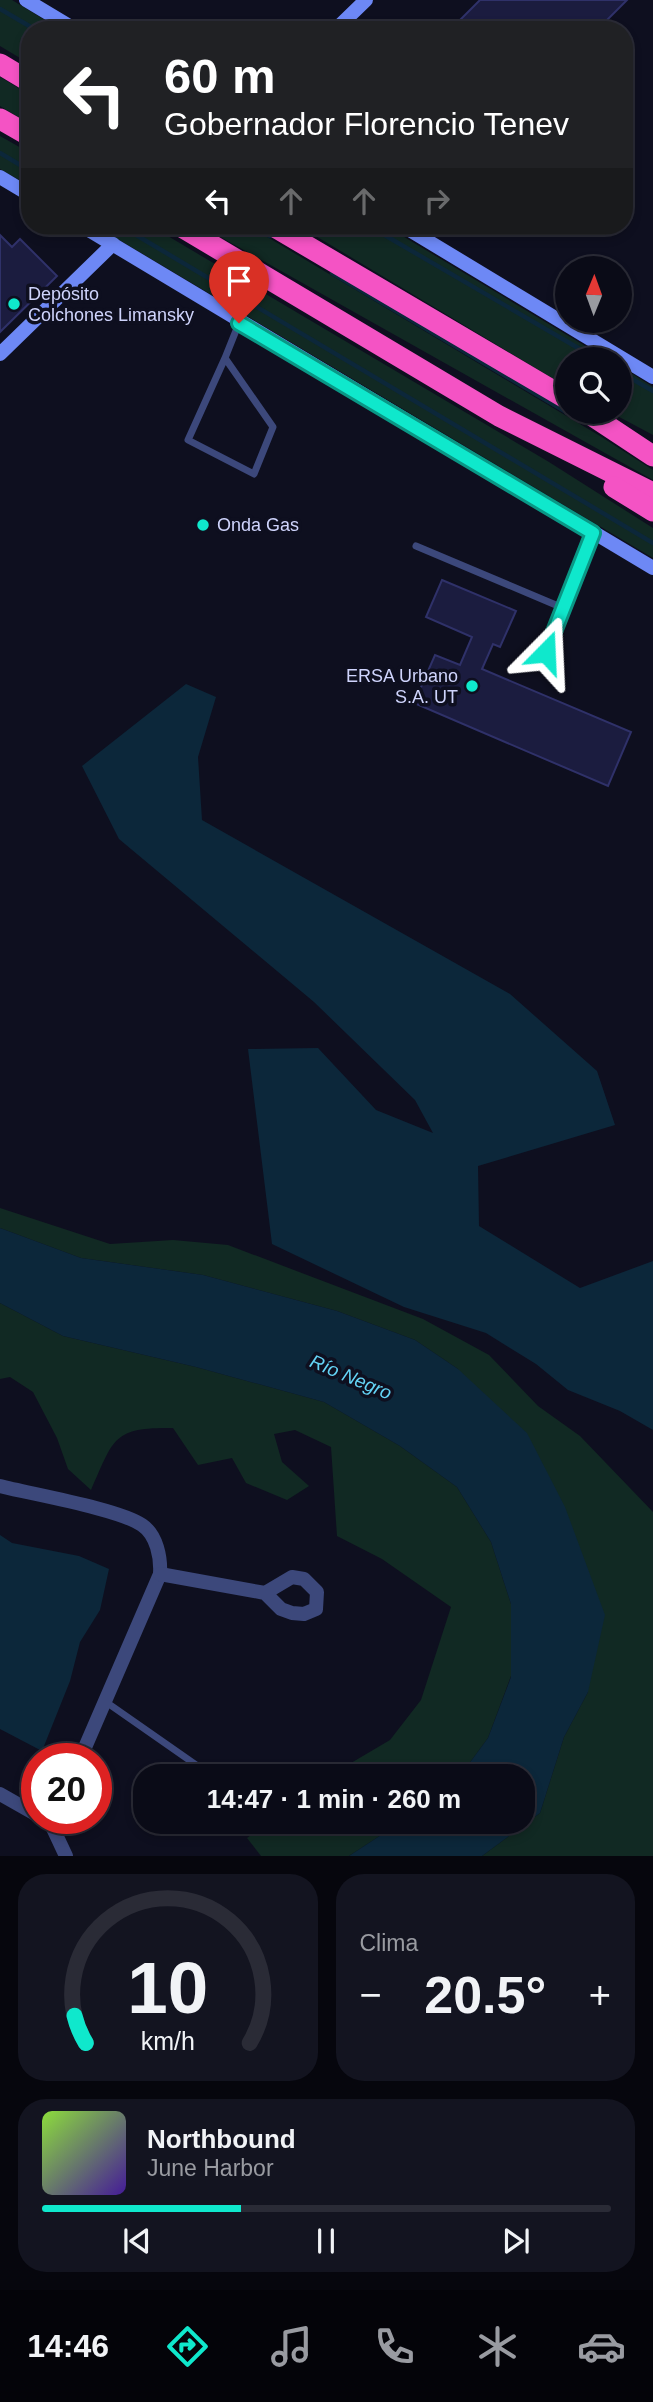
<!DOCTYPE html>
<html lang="es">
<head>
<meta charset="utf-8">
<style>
  :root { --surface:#0a0b17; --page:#131420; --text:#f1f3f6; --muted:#999ba1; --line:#2a2b36; --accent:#0fe8cc }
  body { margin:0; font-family:Helvetica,sans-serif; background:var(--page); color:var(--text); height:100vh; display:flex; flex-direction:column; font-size:26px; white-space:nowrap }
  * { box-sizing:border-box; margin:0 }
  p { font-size:23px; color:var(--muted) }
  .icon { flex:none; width:38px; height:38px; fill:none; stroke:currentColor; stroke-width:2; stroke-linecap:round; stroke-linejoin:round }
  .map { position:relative; height:1856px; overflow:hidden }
  .sheet { display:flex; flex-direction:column; gap:18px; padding:18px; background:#06060d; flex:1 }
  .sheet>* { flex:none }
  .banner { position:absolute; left:21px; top:21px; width:612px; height:214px; border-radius:28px; box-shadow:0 4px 10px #0003,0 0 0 2px var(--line); background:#202124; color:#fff; overflow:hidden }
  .needle { width:46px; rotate:1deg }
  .controls { position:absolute; left:555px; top:256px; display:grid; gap:14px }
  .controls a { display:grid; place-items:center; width:77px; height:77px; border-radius:50%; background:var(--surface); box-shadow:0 4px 10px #0003,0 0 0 2px var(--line); font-size:35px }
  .speed { position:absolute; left:21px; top:1743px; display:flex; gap:14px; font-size:35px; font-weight:700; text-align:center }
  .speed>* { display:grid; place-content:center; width:91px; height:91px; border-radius:50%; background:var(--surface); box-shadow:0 4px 10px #0003,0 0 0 2px var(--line); line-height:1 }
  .speed .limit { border:10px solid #d22; background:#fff; color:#111 }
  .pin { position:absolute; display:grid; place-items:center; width:60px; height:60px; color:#fff; margin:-72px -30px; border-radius:50% 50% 50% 0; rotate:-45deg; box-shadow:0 0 7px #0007 }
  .pin .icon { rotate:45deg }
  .me { position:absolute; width:77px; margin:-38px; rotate:21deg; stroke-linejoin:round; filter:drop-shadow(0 0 5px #0008) }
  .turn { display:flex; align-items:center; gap:24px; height:147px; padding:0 28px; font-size:32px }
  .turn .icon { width:91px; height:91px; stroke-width:2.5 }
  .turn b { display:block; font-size:49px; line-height:60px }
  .lanes { display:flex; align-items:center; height:66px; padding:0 28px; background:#0003; justify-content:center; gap:35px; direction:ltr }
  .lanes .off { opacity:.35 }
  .big { font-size:52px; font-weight:700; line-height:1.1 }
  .sheet .card { flex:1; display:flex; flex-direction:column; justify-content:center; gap:10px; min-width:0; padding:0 24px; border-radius:28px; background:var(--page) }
  .sheet .dial { align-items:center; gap:0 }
  .dial svg { height:182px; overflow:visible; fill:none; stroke:var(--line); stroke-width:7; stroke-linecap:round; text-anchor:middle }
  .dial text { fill:var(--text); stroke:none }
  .song { display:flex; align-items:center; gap:21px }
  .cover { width:84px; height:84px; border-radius:10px; background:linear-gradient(135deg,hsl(90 70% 55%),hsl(260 70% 35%)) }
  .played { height:7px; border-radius:4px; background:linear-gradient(90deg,var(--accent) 35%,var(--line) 35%) }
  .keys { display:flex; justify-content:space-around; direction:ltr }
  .heat { display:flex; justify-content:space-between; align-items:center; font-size:38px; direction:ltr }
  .sheet .tiles { flex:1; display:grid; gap:18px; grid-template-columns:1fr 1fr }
  .card:last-child { grid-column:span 2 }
  .trip { position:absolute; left:133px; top:1764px; width:402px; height:70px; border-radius:28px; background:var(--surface); box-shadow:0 4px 10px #0003,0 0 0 2px var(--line); font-weight:700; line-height:70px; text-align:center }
  .dock { display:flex; height:112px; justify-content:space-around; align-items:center; background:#040409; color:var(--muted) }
  .dock .icon { width:49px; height:49px }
  .dock .active { color:var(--accent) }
  .dock b { font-size:32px; color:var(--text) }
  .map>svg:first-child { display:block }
  .green { fill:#112923 }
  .water { fill:#0c273a }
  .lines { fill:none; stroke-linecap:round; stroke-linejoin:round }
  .stream { stroke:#0c273a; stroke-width:4.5 }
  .building { fill:#1b1c3f; stroke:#2f3169; stroke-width:2 }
  .lane { stroke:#3c487b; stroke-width:7 }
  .street { stroke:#3c487b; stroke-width:14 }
  .secondary { stroke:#6d88f5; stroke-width:14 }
  .highway { stroke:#f453c4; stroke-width:21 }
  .route-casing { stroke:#0a9785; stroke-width:18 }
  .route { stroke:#0fe8cc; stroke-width:12 }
  .poi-dot { fill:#0fe8cc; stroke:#0e0f1f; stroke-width:2.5 }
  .labels { text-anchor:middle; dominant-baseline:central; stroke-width:7; stroke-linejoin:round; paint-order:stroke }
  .poi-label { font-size:18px; fill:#cfd4fc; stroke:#0e0f1f; text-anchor:start }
  .water-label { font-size:19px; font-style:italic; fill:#64d3f5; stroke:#0e0f1f }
</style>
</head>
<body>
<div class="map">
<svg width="653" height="1856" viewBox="0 0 653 1856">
  <rect width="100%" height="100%" fill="#0e0f1f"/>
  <g class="green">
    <path d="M 0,0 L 12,0 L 61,30 L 30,30 L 30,64 L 0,46 Z"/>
    <path d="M 0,77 L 30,95 L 30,124 L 0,106 Z"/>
    <path d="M 0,136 L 30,153 L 30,186 L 0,169 Z"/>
    <path d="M 96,226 L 151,226 L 549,462 L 653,528 L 653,558 Z"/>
    <path d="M 201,226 L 249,226 L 600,436 L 653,470 L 653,480 Z"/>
    <path d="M 299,226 L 386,226 L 607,359 L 567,359 L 567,387 Z"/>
    <path d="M 620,366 L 653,387 L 653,435 L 608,411 L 620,411 Z"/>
    <path d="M 0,1208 L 110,1244 L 173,1240 L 228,1245 L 423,1319 L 489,1355 L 538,1406 L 580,1436 L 653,1512 L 653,1856 L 482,1856 L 540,1813 L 564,1737 L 588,1692 L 458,1369 L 415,1340 L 337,1311 L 203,1275 L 81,1258 L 0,1228 Z"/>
    <path d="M 0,1303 L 63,1336 L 196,1367 L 324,1402 L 400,1446 L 457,1487 L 491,1542 L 511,1604 L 511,1676 L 488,1738 L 460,1776 L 329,1776 L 390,1740 L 421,1700 L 451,1607 L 382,1559 L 337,1536 L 331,1447 L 295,1430 L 274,1434 L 282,1462 L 309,1486 L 287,1500 L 246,1483 L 232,1458 L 198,1465 L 173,1428 C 112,1427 114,1439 91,1490 L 68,1469 L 57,1438 L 33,1392 L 10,1377 L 0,1379 Z"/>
    <path d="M 268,1822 L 401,1822 L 349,1856 L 261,1856 L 247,1838 Z"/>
  </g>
  <g class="water">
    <path d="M 186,684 L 216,697 L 198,757 L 202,820 L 510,994 L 597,1071 L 615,1125 L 478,1166 L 479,1226 L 580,1288 L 653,1261 L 653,1430 L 620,1411 L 568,1390 L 536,1364 L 486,1333 L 404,1307 L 272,1244 L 248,1049 L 318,1048 L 376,1110 L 433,1133 L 415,1100 L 314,1002 L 119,839 L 82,766 Z"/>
    <path d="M 0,1228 L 81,1258 L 203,1275 L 337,1311 L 415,1340 L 458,1369 L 527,1433 L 565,1507 L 605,1615 L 588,1692 L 564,1737 L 540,1813 L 482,1856 L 349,1856 L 401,1822 L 523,1822 L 523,1776 L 460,1776 L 488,1738 L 511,1677 L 511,1604 L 491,1542 L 457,1487 L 400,1446 L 324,1402 L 196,1367 L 63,1336 L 0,1303 Z"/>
    <path d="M 0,1535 L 12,1543 L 79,1556 L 109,1569 L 100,1610 L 80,1642 L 70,1681 L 42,1751 L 0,1729 Z"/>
  </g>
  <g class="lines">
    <g class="stream">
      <path d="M 0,9 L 36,30"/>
      <path d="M 0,153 L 30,171"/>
      <path d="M 121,226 L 653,543"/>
      <path d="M 253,226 L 270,236"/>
      <path d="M 369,226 L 597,359"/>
      <path d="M 332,273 L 583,422"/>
      <path d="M 620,372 L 653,391"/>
    </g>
  </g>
  <g class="building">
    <path d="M 480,0 L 627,0 L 597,30 L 470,30 L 460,20 Z"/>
    <path d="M 0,235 L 12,247 L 20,239 L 57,276 L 0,332 Z"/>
    <path d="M 442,580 L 516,611 L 500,647 L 493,644 L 482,669 L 631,732 L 608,786 L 414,703 L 435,655 L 460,665 L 472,637 L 426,617 Z"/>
  </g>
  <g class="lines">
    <g class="lane">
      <path d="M 225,358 L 188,440 L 254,474 L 273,427 L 225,358 L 239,323"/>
      <path d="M 416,546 L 563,608"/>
      <path d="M 546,652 L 593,532"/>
      <path d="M 106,1702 L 212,1776"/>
    </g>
    <g class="street">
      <path d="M 0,1486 C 31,1494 119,1509 142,1525 C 157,1535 161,1558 160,1574 L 80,1759"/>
      <path d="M 160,1574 L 265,1593 L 281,1609 L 292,1613 L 304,1614 L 316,1609 L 317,1592 L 304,1579 L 292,1577 L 265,1593"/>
      <path d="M 0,1794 L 37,1815"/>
      <path d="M 53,1818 L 51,1824 L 66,1856"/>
    </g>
    <g class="secondary">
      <path d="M 26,0 L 76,30"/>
      <path d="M 335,30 L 366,0"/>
      <path d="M 0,177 L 30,195"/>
      <path d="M 82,226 L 653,568"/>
      <path d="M 403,226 L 653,377"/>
      <path d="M 0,354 L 113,244"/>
    </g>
    <g class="highway">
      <path d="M 0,64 L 30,82"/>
      <path d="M 0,119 L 30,136"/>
      <path d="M 180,226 L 499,416 L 653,493"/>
      <path d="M 273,226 L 567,399"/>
      <path d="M 585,411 L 653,456"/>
      <path d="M 614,487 L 653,511"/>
    </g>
  </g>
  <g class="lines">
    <defs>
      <path id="route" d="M 239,323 L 593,533 L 546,652"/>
    </defs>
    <use href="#route" class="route-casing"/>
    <use href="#route" class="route"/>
  </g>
  <g class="poi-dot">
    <circle cx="14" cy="304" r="7"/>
    <circle cx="203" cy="525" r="7"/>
    <circle cx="472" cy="686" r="7"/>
  </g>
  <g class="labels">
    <g class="poi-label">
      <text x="28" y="294">Depósito<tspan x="28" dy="21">Colchones Limansky</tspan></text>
      <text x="217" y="525">Onda Gas</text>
      <text x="458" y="676" text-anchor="end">ERSA Urbano<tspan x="458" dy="21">S.A. UT</tspan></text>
    </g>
    <g class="water-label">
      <text transform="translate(351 1377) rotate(23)">Río Negro</text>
    </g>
  </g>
</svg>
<div class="controls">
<a><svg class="needle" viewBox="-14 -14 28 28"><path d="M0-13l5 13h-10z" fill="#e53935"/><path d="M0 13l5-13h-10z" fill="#999ba1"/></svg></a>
<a><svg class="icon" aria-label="search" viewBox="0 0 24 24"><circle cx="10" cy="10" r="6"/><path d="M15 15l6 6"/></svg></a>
</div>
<div class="speed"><div class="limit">20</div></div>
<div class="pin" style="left:239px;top:323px;background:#d93025"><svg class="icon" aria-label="arrive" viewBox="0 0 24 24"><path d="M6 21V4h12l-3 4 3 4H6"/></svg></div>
<svg class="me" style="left:546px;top:652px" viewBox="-20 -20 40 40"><path d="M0-17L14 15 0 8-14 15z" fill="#0fe8cc" stroke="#fff" stroke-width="4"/></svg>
<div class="trip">14:47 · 1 min · 260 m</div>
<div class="banner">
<div class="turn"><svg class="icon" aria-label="left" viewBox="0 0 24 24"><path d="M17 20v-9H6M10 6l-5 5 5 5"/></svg><div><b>60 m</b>Gobernador Florencio Tenev</div></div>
<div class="lanes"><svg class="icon" aria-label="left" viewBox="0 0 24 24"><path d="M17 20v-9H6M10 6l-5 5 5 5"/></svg><svg class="icon off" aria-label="ahead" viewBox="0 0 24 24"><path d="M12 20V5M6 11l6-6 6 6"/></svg><svg class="icon off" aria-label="ahead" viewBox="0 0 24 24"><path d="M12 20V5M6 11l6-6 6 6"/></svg><svg class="icon off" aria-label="right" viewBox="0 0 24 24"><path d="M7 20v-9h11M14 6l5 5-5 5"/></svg></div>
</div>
</div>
<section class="sheet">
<div class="tiles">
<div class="card dial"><svg viewBox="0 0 100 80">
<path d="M14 69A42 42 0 1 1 86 69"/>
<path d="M14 69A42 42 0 0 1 9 57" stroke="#0fe8cc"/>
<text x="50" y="56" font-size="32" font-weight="700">10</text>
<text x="50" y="72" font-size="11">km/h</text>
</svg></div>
<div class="card"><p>Clima</p>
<div class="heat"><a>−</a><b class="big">20.5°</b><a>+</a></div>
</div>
<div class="card">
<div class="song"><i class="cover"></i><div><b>Northbound</b><p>June Harbor</p></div></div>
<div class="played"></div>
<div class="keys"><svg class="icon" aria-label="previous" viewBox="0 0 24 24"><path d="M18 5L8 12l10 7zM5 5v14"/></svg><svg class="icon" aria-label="pause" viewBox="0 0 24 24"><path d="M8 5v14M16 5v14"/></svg><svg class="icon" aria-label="next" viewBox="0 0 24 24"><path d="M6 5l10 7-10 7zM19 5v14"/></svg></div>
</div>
</div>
</section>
<nav class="dock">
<b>14:46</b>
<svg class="icon active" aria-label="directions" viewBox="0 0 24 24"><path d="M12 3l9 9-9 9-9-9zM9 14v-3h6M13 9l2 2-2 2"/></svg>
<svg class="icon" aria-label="music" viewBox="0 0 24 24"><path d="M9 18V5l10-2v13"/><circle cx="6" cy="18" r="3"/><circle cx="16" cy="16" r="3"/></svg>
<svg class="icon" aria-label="phone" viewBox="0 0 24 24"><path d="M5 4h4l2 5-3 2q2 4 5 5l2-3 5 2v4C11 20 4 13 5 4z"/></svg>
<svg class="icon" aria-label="climate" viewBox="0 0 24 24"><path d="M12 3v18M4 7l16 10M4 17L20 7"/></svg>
<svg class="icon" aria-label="car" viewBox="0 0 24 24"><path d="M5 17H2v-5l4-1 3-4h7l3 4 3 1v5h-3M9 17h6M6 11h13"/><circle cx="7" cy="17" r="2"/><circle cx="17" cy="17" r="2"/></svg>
</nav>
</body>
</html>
